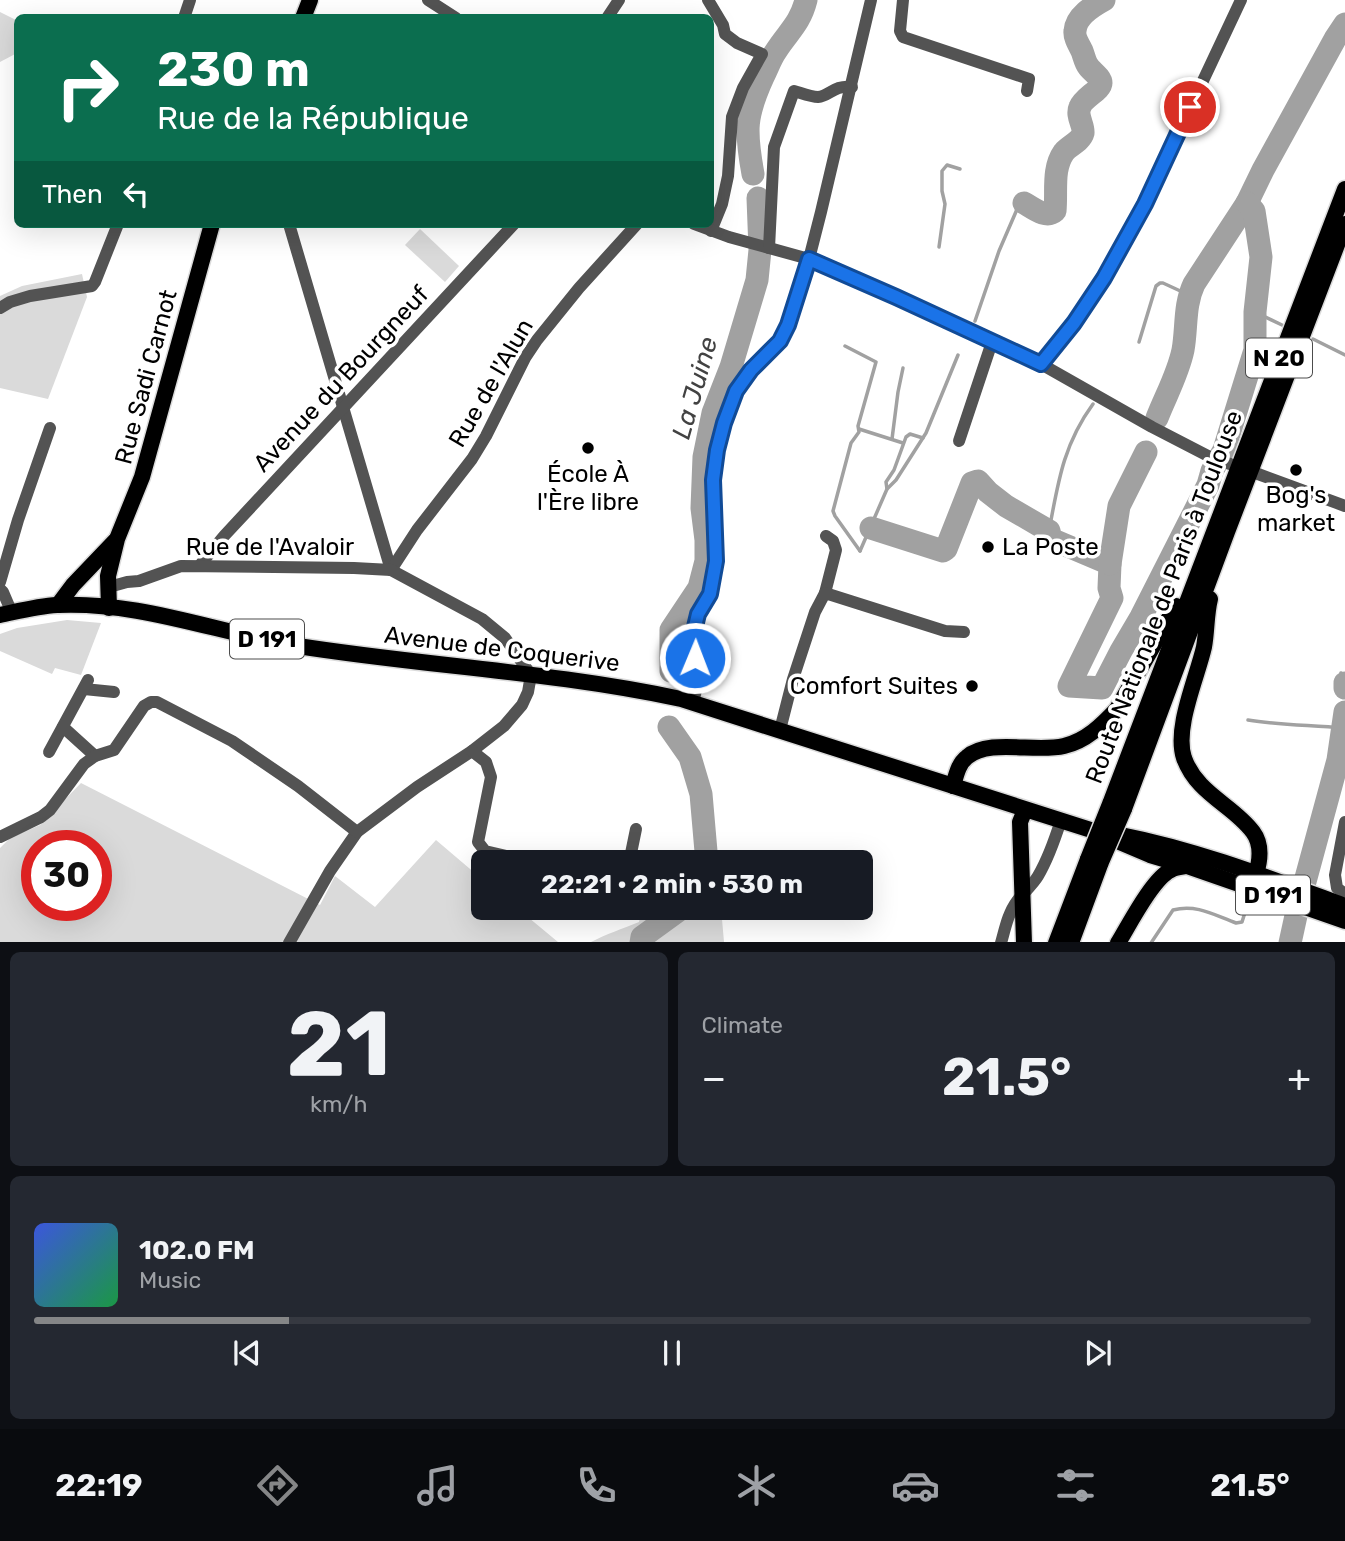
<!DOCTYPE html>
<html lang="en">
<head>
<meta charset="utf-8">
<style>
  :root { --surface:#171b24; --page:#242831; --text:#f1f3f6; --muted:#9ea1a6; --line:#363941; --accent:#858687 }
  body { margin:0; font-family:Rubik,sans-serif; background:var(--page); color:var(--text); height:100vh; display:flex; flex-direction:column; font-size:26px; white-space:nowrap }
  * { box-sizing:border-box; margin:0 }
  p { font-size:23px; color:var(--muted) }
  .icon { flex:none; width:38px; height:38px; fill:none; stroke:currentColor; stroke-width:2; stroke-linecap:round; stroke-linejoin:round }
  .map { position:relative; height:942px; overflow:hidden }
  .drawer { display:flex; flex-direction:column; gap:10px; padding:10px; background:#0d0f14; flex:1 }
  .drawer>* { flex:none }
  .banner { position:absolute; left:14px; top:14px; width:700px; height:214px; border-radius:10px; box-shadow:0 7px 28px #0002; background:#0b6e4f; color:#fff; overflow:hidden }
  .speed { position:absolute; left:21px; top:830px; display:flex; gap:14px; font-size:35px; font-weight:700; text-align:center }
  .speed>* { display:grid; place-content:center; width:91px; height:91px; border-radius:50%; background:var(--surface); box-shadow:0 7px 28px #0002; line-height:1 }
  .speed .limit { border:10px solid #d22; background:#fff; color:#111 }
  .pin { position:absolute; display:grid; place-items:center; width:60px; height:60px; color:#fff; margin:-30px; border:4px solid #fff; border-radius:50%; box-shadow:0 2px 7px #0007 }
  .me { position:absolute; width:77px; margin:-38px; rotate:1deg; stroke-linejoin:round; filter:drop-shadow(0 0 5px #0008) }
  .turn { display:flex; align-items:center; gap:24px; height:147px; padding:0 28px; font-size:32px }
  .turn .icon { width:91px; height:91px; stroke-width:2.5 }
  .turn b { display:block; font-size:49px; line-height:60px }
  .then { display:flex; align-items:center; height:66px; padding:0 28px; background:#0003; gap:14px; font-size:26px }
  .big { font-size:52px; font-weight:700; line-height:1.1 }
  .drawer .tile { flex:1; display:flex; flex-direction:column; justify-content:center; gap:10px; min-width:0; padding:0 24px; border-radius:10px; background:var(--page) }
  .drawer .dial { align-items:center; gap:0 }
  .dial b { font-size:91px; line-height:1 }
  .song { display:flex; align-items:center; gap:21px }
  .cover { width:84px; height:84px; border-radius:10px; background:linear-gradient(135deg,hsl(230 70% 55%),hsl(140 70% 35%)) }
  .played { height:7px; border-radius:4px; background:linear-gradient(90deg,var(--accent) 20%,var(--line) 20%) }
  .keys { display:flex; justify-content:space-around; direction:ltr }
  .heat { display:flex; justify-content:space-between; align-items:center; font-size:38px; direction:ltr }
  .drawer .tiles { flex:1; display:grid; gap:10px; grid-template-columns:1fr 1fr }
  .tile:last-child { grid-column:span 2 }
  .trip { position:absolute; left:471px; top:850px; width:402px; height:70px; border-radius:10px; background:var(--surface); box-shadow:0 7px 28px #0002; font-weight:700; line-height:70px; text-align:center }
  .menu { display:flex; height:112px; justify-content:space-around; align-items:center; background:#090b0e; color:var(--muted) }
  .menu .icon { width:49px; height:49px }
  .menu .on { color:var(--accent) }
  .menu b { font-size:32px; color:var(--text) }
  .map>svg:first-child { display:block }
  .green { fill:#dadada; fill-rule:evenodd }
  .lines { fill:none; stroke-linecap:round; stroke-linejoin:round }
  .stream { stroke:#a1a1a1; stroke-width:3.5 }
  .river { stroke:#a1a1a1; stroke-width:23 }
  .major-casing { stroke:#dbdbdb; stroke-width:19 }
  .minor { stroke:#535353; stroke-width:12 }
  .major { stroke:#000; stroke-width:16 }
  .major-bridge-casing { stroke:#dbdbdb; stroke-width:19; stroke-linecap:butt }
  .major-bridge { stroke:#000; stroke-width:16 }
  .route-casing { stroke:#114b97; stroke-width:18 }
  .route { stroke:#1a73e8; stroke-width:12 }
  .poi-dot { fill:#000; stroke:#fff; stroke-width:2.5 }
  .labels { text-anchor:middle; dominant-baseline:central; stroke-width:7; stroke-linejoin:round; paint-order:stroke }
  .shield { fill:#fff; stroke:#4c4c4c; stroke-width:2 }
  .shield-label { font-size:23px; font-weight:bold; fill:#000 }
  .street-label { font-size:24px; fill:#000; stroke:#fff }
  .poi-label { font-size:24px; fill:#000; stroke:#fff }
  .water-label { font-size:26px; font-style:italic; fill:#424242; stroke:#fff }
</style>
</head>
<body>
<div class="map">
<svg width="1345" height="943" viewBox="0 0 1345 943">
  <rect width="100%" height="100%" fill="#fff"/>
  <g class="green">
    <path d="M 0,12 L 18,21 L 17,53 L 0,62 Z"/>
    <path d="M 420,229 L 459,266 L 445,282 L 405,245 Z"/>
    <path d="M 82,274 L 87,297 L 48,399 L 0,388 L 0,296 L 22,286 Z"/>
    <path d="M 67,620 L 101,623 L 81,675 L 55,668 L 52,674 L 0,651 L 0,634 L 17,628 Z"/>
    <path d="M 81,783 L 320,905 L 335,876 L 375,907 L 436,840 L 483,880 L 483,908 L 517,908 L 558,942 L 0,942 L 0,848 L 10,838 L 40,825 ZM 37,845 L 96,845 L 96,905 L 37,905 Z"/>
    <path d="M 642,908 L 721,908 L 724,942 L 591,942 C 606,934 622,929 639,922 Z"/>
  </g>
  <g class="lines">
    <g class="stream">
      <path d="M 939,247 L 945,204 L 942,191 L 942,171 L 947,165 L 960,169"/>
      <path d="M 1255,312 L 1282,325"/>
      <path d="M 975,321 L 999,251 L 1018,207 L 1024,203"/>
      <path d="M 1313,339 L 1345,355"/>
      <path d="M 1139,342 L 1156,286 L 1160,283 L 1163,283 L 1189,295"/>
      <path d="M 845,346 L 876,362 L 858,426 L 859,432 L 851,443 L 833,511 L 835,516 L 860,551"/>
      <path d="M 859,429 L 903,443"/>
      <path d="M 892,439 L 898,392 L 903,368"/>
      <path d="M 887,489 L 886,482 L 894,470 L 906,437 L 910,434 L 923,438"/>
      <path d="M 1049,531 C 1058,483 1063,445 1093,404"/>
      <path d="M 860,551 L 887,489 L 896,480 L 926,433 L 958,355"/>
      <path d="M 1341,673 L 1345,687"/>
      <path d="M 1248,720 C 1279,725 1311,725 1343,728"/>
      <path d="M 1151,943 L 1173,910 C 1197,904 1214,915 1236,923 L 1242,922 L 1247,906 L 1251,901 L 1296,915"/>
    </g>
    <g class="river">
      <path d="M 753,174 C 745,130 745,116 764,75 C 768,67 771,58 776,51 C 788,32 800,24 806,0"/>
      <path d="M 1024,203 C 1033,208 1046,219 1055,211 C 1057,191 1052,169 1064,152 C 1069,146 1081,141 1083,133 C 1084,125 1076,116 1080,107 C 1083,98 1101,90 1101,83 C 1101,77 1091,71 1088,66 C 1085,62 1084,56 1082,51 C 1079,45 1074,37 1075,31 C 1076,16 1093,6 1104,0"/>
      <path d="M 1157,418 C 1166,395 1178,374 1183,350 C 1187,328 1184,305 1194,284 L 1247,203 L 1263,170 L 1335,39 L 1345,24"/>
      <path d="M 871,528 L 943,551 L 946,549 L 972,483 L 978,481 L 988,492 L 1006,506 L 1049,531 L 1051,539 L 1110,564 L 1109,588 L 1112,598 L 1069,686 L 1102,688 L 1121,651 L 1141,617 L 1208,485 L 1212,471 L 1224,450 L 1255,350 L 1255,312 L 1261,257 L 1254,211 L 1247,203"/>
      <path d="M 1110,564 L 1119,506 L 1146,452"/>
      <path d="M 671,671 L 671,630 L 699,588 L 706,561 L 706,540 L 702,508 L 704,457 L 713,413 L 731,367 L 757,280 L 760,250 L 758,198"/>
      <path d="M 1345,683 L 1345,688"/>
      <path d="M 669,727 L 690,757 L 701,794 L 707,863"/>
      <path d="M 1303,889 L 1338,760 L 1345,712"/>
      <path d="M 641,943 L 642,937 L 682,908"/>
      <path d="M 1290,943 L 1297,911"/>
    </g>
    <defs>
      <g id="major">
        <path d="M 303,18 L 310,0"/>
        <path d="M 1210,599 C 1206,615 1207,631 1204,647 C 1197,678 1174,728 1184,758 C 1197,794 1233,805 1253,832 C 1262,844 1260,861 1256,874"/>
        <path d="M 58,605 L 73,585 L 115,541"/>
        <path d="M 109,608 L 108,576 L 117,539 L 142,477 L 212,224"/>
        <path d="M 0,615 C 19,611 38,606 57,605 C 139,601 218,633 298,646 C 425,666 555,672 681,699 L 1091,830 L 1150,855 L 1187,866 L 1345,921"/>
        <path d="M 953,786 C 956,776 958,764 967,757 C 989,738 1035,753 1064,746 C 1086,741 1102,725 1117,709 L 1176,606"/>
        <path d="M 1110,804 L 1345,189"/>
        <path d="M 1124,809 L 1227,532 L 1345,224"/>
        <path d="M 1121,835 C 1198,850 1272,879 1345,906"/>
        <path d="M 1024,943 L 1020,822 L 1025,810"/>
        <path d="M 1056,943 L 1088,859"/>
        <path d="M 1071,943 L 1101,862"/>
        <path d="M 1118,943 C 1129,925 1153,878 1171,870 C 1176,867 1182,867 1187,866"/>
      </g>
    </defs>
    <use href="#major" class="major-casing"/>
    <g class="minor">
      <path d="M 428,0 L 456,18"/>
      <path d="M 708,0 L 723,25 L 725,34 L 737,43 L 762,54 L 743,88 L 732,117 L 728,176 L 722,204 L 711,231"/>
      <path d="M 903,0 L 900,31 L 903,37 L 1029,79 L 1027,91"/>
      <path d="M 184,18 L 190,0"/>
      <path d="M 607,18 L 619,0"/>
      <path d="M 289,224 L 391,570"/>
      <path d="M 694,224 L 729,237 L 809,259 L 896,297 L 1041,364 L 1152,427 L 1212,458 L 1230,464"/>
      <path d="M 769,248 L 774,147 L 794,91 C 801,93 811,97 818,97 C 830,96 833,85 852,87"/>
      <path d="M 0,308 L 10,302 L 30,296 L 92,286 L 95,282 L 118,224"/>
      <path d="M 1041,364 L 1074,323 L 1103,278 L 1145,204 L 1241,0"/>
      <path d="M 959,441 L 992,342"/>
      <path d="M 1258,474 L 1345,506"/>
      <path d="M 200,565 L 224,536 L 514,224"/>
      <path d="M 391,570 L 417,530 L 472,459 L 486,436 L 525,358 L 537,340 L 579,288 L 637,224"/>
      <path d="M 0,582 L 18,520 L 50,428"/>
      <path d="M 109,587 L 127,582 L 139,581 L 181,566 L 354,568 L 391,570 L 482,619 L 505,638 L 531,675 L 528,692 L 522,705 L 504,726 L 472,751 L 417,787 L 357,832 L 330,871 L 289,943"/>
      <path d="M 0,589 L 3,592 L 12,613"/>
      <path d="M 825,593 L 836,550 L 833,541 L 826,536"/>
      <path d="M 84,689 L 114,692"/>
      <path d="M 693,702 L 698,683 L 693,635 L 698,614 L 710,594 L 714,580 L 716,561 L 714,480 L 717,450 L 725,423 L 736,392 L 751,370 L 781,341 L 788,325 L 809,259 L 821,212 L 871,0"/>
      <path d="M 63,727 L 95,756"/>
      <path d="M 780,730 L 793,679 L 815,612 L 825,593 L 945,631 L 964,632"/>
      <path d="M 472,751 L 486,762 L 491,777 L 478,842 L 485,851 L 536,863"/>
      <path d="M 49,752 L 88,680"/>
      <path d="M 1345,822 L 1335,875 L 1337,888 L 1345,894"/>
      <path d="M 0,837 L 41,817 L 50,810 L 84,764 L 95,756 L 114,750 L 144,706 L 151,702 L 157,702 L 232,741 L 298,786 L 357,832"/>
      <path d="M 629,863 L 636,829"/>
      <path d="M 1001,943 C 1005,929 1008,913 1017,901 C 1023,893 1032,886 1038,876 C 1048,859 1055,839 1061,820"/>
    </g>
    <use href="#major" class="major"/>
    <defs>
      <g id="major-bridge">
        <path d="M 1088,859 L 1110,804"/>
        <path d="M 1101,862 L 1124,809"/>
      </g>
    </defs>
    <use href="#major-bridge" class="major-bridge-casing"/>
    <use href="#major-bridge" class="major-bridge"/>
  </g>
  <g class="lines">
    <defs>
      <path id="route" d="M 695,658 L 693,635 L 698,614 L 710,594 L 716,561 L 713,480 L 717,450 L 724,423 L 736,391 L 751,370 L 780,341 L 788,325 L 809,259 L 896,297 L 1041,364 L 1074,323 L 1104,278 L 1145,204 L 1190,107"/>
    </defs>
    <use href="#route" class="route-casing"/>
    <use href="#route" class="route"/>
  </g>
  <g class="poi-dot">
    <circle cx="588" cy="448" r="7"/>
    <circle cx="1296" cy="470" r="7"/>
    <circle cx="988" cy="547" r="7"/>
    <circle cx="972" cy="686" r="7"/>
  </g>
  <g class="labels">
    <g class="shield">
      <rect x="1246" y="338.5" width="66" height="39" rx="5"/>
      <rect x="230" y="619.5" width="74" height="39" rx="5"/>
      <rect x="1236" y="875.5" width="74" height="39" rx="5"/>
    </g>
    <g class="shield-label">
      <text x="1279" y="358">N 20</text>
      <text x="267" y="639">D 191</text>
      <text x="1273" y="895">D 191</text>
    </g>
    <g class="street-label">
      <text transform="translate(146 377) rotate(-75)">Rue Sadi Carnot</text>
      <text transform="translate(341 379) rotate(-47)">Avenue du Bourgneuf</text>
      <text transform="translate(491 383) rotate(-60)">Rue de l'Alun</text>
      <text x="270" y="547">Rue de l'Avaloir</text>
      <text transform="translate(1164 597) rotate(-69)">Route Nationale de Paris à Toulouse</text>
      <text transform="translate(502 649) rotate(7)">Avenue de Coquerive</text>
    </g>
    <g class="poi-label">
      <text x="588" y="474">École À<tspan x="588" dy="28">l'Ère libre</tspan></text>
      <text x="1296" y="495">Bog's<tspan x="1296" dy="28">market</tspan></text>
      <text x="1002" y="547" text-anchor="start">La Poste</text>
      <text x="958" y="686" text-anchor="end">Comfort Suites</text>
    </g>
    <g class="water-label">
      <text transform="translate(695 388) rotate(-74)">La Juine</text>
    </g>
  </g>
</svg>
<div class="speed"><div class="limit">30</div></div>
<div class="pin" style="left:1190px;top:107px;background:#d93025"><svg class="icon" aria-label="arrive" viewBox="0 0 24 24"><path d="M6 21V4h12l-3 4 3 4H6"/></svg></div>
<svg class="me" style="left:695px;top:658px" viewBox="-20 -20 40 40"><circle r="17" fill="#1a73e8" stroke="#fff" stroke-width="3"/><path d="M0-11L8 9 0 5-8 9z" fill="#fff"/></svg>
<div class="trip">22:21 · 2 min · 530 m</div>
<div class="banner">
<div class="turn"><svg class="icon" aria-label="right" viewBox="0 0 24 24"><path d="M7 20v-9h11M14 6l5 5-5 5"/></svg><div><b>230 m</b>Rue de la République</div></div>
<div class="then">Then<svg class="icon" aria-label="left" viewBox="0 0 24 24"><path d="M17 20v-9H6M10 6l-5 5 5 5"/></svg></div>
</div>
</div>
<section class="drawer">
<div class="tiles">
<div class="tile dial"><b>21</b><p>km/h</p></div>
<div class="tile"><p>Climate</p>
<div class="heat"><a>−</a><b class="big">21.5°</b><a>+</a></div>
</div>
<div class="tile">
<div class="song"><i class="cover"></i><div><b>102.0 FM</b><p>Music</p></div></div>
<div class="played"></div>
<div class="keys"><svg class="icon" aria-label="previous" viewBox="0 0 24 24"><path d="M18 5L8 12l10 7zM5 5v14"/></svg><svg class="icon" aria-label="pause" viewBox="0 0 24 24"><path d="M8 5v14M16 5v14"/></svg><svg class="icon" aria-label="next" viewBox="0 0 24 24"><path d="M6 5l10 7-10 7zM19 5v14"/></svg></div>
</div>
</div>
</section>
<nav class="menu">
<b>22:19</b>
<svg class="icon on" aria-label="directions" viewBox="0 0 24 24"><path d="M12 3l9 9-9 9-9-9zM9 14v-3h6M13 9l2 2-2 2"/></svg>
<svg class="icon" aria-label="music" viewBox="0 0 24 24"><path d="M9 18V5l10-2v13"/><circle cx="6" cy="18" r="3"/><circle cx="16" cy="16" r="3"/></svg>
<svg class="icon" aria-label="phone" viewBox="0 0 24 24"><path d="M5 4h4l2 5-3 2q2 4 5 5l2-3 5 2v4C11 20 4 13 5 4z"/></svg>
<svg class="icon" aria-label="climate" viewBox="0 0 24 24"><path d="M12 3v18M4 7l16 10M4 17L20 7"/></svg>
<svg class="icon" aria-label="car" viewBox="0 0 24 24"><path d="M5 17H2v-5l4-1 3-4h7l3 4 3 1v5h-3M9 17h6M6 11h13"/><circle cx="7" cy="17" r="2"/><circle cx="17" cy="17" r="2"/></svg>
<svg class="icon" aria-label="filters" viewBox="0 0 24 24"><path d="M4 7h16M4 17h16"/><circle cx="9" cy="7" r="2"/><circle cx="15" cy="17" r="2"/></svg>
<b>21.5°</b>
</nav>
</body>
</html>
